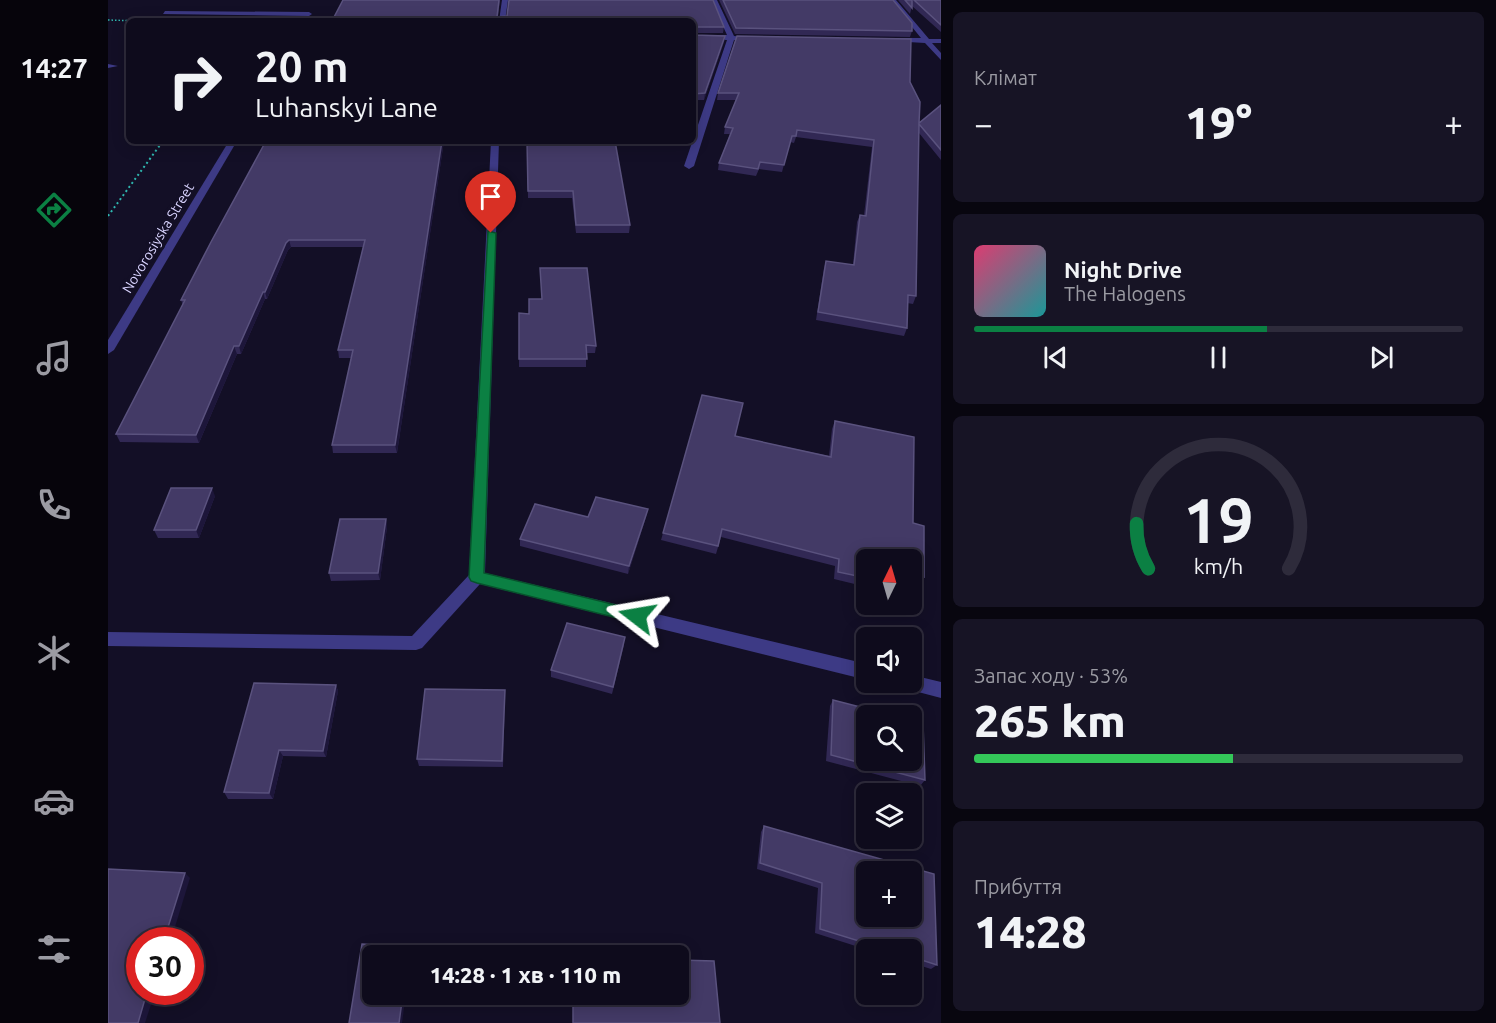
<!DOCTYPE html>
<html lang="uk">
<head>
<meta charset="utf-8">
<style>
  :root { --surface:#0e0b1c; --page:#171425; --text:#f1f3f6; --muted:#9b9ba3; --line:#2e2b3b; --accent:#0b8043 }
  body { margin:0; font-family:Ubuntu,sans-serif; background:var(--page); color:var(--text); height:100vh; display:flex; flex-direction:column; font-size:22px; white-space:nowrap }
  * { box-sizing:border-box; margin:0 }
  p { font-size:20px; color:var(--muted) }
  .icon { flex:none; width:33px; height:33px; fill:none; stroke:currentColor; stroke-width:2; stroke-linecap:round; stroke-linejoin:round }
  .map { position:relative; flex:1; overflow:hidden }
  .side { display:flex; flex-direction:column; gap:12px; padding:12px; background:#08060f; width:555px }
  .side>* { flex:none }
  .banner { position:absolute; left:18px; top:18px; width:570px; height:126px; border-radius:9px; box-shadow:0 3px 15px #0003,0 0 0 2px var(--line); background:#0e0b1c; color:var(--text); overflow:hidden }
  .needle { width:39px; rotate:5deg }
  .controls { position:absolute; left:748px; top:549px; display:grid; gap:12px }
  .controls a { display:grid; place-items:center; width:66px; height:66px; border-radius:9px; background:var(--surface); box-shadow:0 3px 15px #0003,0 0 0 2px var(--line); font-size:30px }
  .speed { position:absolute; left:18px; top:927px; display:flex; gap:12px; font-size:30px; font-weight:700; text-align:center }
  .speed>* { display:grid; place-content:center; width:78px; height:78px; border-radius:50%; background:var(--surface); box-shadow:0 3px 15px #0003,0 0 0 2px var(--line); line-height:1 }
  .speed .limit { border:9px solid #d22; background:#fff; color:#111 }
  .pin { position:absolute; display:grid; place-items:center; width:51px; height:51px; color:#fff; margin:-62px -26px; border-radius:50% 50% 50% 0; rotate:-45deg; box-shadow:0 0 6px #0007 }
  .pin .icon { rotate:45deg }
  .me { position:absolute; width:66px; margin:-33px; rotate:284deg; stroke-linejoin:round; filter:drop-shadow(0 0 4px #0008) }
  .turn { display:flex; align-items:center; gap:21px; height:126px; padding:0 30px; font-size:27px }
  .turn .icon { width:78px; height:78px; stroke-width:2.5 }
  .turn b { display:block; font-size:42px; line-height:51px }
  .big { font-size:45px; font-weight:800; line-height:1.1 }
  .side .card { flex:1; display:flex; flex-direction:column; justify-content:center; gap:9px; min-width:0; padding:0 21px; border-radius:9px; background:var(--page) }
  .side .dial { align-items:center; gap:0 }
  .dial svg { height:156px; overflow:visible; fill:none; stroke:var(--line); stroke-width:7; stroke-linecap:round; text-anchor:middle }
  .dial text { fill:var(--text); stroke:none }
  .song { display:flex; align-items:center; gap:18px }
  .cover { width:72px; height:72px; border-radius:9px; background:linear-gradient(135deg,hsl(340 70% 55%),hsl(180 70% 35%)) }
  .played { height:6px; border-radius:3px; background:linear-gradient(90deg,var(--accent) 60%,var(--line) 60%) }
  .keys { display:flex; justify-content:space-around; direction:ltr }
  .heat { display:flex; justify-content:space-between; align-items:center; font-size:33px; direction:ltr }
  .charge { height:9px; border-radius:4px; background:linear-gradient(90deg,#34c759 53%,var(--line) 0) }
  .trip { position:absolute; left:254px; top:945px; width:327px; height:60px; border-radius:9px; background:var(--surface); box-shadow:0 3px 15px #0003,0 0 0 2px var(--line); font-weight:800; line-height:60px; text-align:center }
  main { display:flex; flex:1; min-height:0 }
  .dock { display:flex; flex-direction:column; width:108px; justify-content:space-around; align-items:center; background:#06040b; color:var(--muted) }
  .dock .icon { width:42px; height:42px }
  .dock .selected { color:var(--accent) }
  .dock b { font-size:27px; color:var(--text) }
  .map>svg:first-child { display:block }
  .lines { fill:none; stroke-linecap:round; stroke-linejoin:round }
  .path-far1 { stroke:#2fb8b0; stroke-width:1.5; stroke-dasharray:1.5 2; stroke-linecap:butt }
  .path { stroke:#2fb8b0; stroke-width:2; stroke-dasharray:2 3; stroke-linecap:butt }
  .minor { fill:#3d3a85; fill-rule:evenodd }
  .wall { fill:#312854 }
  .shaded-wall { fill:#1d163a }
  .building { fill:#433a66; stroke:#5a527e; stroke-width:1.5; fill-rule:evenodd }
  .route { fill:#0b8043; stroke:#07532c; stroke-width:1.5 }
  .labels { text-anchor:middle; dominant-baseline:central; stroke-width:6; stroke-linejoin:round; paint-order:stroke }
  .far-street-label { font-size:14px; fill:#d9d4ff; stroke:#130f26 }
</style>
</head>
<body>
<main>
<nav class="dock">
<b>14:27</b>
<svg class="icon selected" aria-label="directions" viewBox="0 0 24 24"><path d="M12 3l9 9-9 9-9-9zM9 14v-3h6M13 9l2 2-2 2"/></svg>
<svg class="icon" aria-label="music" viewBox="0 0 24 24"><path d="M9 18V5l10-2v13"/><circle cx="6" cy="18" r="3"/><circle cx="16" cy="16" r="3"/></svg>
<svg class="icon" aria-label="phone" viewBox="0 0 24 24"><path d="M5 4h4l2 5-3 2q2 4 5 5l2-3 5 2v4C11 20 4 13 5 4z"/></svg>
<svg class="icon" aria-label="climate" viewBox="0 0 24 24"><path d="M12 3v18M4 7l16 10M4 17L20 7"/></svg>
<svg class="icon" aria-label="car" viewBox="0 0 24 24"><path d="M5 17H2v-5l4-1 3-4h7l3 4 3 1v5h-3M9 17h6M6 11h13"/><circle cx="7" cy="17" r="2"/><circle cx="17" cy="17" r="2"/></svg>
<svg class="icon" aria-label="filters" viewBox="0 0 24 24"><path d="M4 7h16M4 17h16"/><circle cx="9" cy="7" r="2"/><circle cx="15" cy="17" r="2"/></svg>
</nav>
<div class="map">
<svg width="833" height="1023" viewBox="0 0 833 1023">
  <rect width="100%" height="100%" fill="#130f26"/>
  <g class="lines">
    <path class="path-far1" d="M 0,20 L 32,21"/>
    <path class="path" d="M 0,216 L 55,141"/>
    <g class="minor">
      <path d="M 394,0 L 400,0 L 397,21 L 391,21 Z"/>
      <path d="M 603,0 L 609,0 L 626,36 L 651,38 L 647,40 L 626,40 L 586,166 L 581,169 L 576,166 L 619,40 L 585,39 L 585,35 L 619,35 Z"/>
      <path d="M 782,0 L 788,0 L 821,39 L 833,39 L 833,43 L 824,43 L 833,53 L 833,60 L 817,43 L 783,41 L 785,38 L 813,38 Z"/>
      <path d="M 57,11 L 201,12 L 204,14 L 201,16 L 55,14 Z"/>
      <path d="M 0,64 L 10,66 L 0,68 Z"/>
      <path d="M 121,141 L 129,141 L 6,350 L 0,354 L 0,340 Z"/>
      <path d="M 383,141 L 391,141 L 377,573 L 759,664 L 759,680 L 372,584 L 314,648 L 308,650 L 0,646 L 0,632 L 304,636 L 361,575 Z"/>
      <path d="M 804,675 L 833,682 L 833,698 L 795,688 L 792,682 L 804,682 Z"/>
    </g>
  </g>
  <g class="wall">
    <path d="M 235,0 L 392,0 L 390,17 L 616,27 L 615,33 L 585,33 L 224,21 Z"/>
    <path d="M 611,0 L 785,0 L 804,31 L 802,37 L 627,34 Z"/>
    <path d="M 790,0 L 833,0 L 833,32 L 804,6 L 802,14 Z"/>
    <path d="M 585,33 L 586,35 L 617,36 L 616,42 L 596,100 L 585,100 Z"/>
    <path d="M 802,82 L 811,123 L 833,105 L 833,160 L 811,133 L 808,296 L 805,304 L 799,303 L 799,328 L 796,336 L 708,320 L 716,268 L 718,261 L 745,265 L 749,222 L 752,215 L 756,215 L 764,147 L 688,137 L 686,143 L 682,142 L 674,172 L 651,169 L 648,176 L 610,170 L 611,163 L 622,134 L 616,134 L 617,127 L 628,100 L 609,100 L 610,93 Z"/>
    <path d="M 336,141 L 289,453 L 225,453 L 224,445 L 243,358 L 231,358 L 230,350 L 255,247 L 183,247 L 180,250 L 159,299 L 157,299 L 133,354 L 129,354 L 91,443 L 12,442 L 8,434 L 75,306 L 73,300 Z"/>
    <path d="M 419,141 L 522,225 L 521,233 L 468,233 L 464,198 L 420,198 Z"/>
    <path d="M 411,313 L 488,346 L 487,353 L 478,353 L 478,367 L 411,367 Z"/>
    <path d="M 727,421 L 816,577 L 811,584 L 804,582 L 804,560 L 759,560 L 759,587 L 726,579 L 727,566 L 613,537 L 608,554 L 553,540 L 555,533 L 627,436 L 721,456 L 724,429 Z"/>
    <path d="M 107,496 L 91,538 L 50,538 L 46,530 Z"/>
    <path d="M 540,509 L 538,517 L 520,574 L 412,546 L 412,539 L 480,517 Z"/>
    <path d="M 278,519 L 279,527 L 272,580 L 223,581 L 221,573 Z"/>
    <path d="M 516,645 L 504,694 L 443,677 L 443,670 Z"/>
    <path d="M 228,685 L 230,691 L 218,757 L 175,756 L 165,799 L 120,799 L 116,792 Z"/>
    <path d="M 397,697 L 395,767 L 311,766 L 309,759 Z"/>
    <path d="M 725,700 L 817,780 L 812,786 L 718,761 L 722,706 Z"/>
    <path d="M 656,826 L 829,965 L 823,969 L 804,963 L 804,950 L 760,950 L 707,933 L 710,888 L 649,869 L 653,832 Z"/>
  </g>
  <g class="shaded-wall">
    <path d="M 617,36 L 616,42 L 596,100 L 597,93 Z"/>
    <path d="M 334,141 L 336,141 L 289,453 L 287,445 Z"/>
    <path d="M 181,240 L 183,247 L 180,250 L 159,299 L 157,292 L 178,243 Z"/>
    <path d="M 155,292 L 157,299 L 133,354 L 131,346 Z"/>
    <path d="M 126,346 L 129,354 L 91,443 L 88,435 Z"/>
    <path d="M 104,488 L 107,496 L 91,538 L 88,530 Z"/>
    <path d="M 540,509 L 538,517 L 520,574 L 521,566 Z"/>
    <path d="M 278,519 L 279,527 L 272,580 L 270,573 Z"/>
    <path d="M 228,685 L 230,691 L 218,757 L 215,751 Z"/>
    <path d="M 171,750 L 175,756 L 165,799 L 161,793 Z"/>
    <path d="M 77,873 L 82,878 L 63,940 L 56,940 Z"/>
    <path d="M 39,992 L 47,992 L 37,1023 L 30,1023 Z"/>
    <path d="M 295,994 L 298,994 L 294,1023 L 291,1023 Z"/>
  </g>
  <g class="building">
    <path d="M 235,0 L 391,0 L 389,17 L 399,16 L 401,0 L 605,0 L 616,27 L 586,27 L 585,28 L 585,21 L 224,21 Z"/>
    <path d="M 615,0 L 785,0 L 804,23 L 804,31 L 628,28 Z"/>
    <path d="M 797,0 L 804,0 L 804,8 Z"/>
    <path d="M 806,0 L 833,0 L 833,25 Z"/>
    <path d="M 585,33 L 586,35 L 617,36 L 597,93 L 585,94 Z"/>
    <path d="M 629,36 L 803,39 L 802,82 L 812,102 L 811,123 L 833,105 L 833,150 L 811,124 L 808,296 L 800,295 L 799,328 L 710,312 L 718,261 L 746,265 L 752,215 L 758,216 L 766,140 L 689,130 L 688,136 L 684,136 L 676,165 L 652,162 L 650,169 L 611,163 L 625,128 L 617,127 L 631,93 L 610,93 Z"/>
    <path d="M 158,141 L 334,141 L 287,445 L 224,445 L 245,350 L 230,350 L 257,240 L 181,240 L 178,243 L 157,292 L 155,292 L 131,346 L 126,346 L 88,435 L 8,434 L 77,300 L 73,300 L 103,242 Z"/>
    <path d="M 419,141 L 507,141 L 522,225 L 468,225 L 465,191 L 420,191 Z"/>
    <path d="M 432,268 L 479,268 L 488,346 L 478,345 L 479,359 L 411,359 L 411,313 L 421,314 L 421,299 L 434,299 Z"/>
    <path d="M 594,395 L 635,403 L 627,436 L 723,457 L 727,421 L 806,437 L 805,523 L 816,526 L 816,577 L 804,574 L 804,560 L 759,560 L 759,578 L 730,572 L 731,559 L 614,529 L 610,546 L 555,533 Z"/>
    <path d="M 63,488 L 104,488 L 88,530 L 46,530 Z"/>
    <path d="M 488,497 L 540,509 L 521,566 L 412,539 L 427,504 L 480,517 Z"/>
    <path d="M 232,519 L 278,519 L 270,573 L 221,573 Z"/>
    <path d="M 459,623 L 517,637 L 505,687 L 443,670 Z"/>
    <path d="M 146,683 L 228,685 L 215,751 L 171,750 L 161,793 L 116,792 Z"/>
    <path d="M 317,689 L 397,690 L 394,761 L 309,759 Z"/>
    <path d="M 725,700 L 787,716 L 759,716 L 759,760 L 804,760 L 804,720 L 815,723 L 817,780 L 723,755 Z"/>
    <path d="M 656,826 L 826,874 L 829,965 L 804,957 L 804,950 L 780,950 L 712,929 L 714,883 L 652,863 ZM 759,872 L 804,872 L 804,916 L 759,916 Z"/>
    <path d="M 0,869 L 77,873 L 56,940 L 32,940 L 32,992 L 39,992 L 30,1023 L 0,1023 Z"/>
    <path d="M 254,944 L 301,947 L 300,956 L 264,956 L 264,994 L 295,994 L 291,1023 L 241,1023 Z"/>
    <path d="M 570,960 L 606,961 L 612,1023 L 465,1023 L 465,994 L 570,994 Z"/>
  </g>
  <path class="route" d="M 380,231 L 388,233 L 376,573 L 529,610 L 535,612 L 537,616 L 535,621 L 529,623 L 369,583 L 363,581 L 361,577 Z"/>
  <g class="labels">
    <g class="far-street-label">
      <text transform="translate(50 238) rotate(-59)">Novorosiyska Street</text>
    </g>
  </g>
</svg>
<div class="controls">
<a><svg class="needle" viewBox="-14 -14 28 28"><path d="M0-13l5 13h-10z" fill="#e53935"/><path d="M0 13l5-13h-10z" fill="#9b9ba3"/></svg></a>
<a><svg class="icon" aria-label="sound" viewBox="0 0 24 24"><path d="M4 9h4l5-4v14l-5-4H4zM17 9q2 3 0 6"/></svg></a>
<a><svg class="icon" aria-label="search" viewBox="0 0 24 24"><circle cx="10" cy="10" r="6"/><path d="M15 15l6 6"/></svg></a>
<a><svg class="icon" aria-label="layers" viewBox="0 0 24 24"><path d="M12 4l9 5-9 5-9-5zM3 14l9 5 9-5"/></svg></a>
<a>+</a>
<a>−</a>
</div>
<div class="speed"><div class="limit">30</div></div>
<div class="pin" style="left:383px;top:233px;background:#d93025"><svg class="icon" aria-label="arrive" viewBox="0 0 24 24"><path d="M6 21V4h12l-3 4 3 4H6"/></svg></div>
<svg class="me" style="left:529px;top:616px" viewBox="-20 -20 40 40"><path d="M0-17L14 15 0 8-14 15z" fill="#0b8043" stroke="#fff" stroke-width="4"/></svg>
<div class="trip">14:28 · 1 хв · 110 m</div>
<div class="banner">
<div class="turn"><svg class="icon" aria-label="right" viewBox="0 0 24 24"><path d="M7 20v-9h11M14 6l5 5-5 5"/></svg><div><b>20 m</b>Luhanskyi Lane</div></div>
</div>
</div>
<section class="side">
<div class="card"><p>Клімат</p>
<div class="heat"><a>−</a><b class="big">19°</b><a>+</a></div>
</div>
<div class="card">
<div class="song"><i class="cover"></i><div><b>Night Drive</b><p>The Halogens</p></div></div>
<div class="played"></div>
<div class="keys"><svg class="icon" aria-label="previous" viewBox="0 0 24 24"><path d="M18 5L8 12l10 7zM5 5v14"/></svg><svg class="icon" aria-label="pause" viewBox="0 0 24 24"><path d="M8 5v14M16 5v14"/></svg><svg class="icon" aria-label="next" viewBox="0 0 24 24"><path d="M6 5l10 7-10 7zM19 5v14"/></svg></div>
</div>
<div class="card dial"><svg viewBox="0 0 100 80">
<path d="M14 69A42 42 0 1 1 86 69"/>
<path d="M14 69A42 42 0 0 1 8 46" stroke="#0b8043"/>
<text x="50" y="56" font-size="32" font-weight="700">19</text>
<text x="50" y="72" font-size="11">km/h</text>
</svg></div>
<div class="card"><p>Запас ходу · 53%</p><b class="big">265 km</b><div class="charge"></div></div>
<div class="card"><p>Прибуття</p><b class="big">14:28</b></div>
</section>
</main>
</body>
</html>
